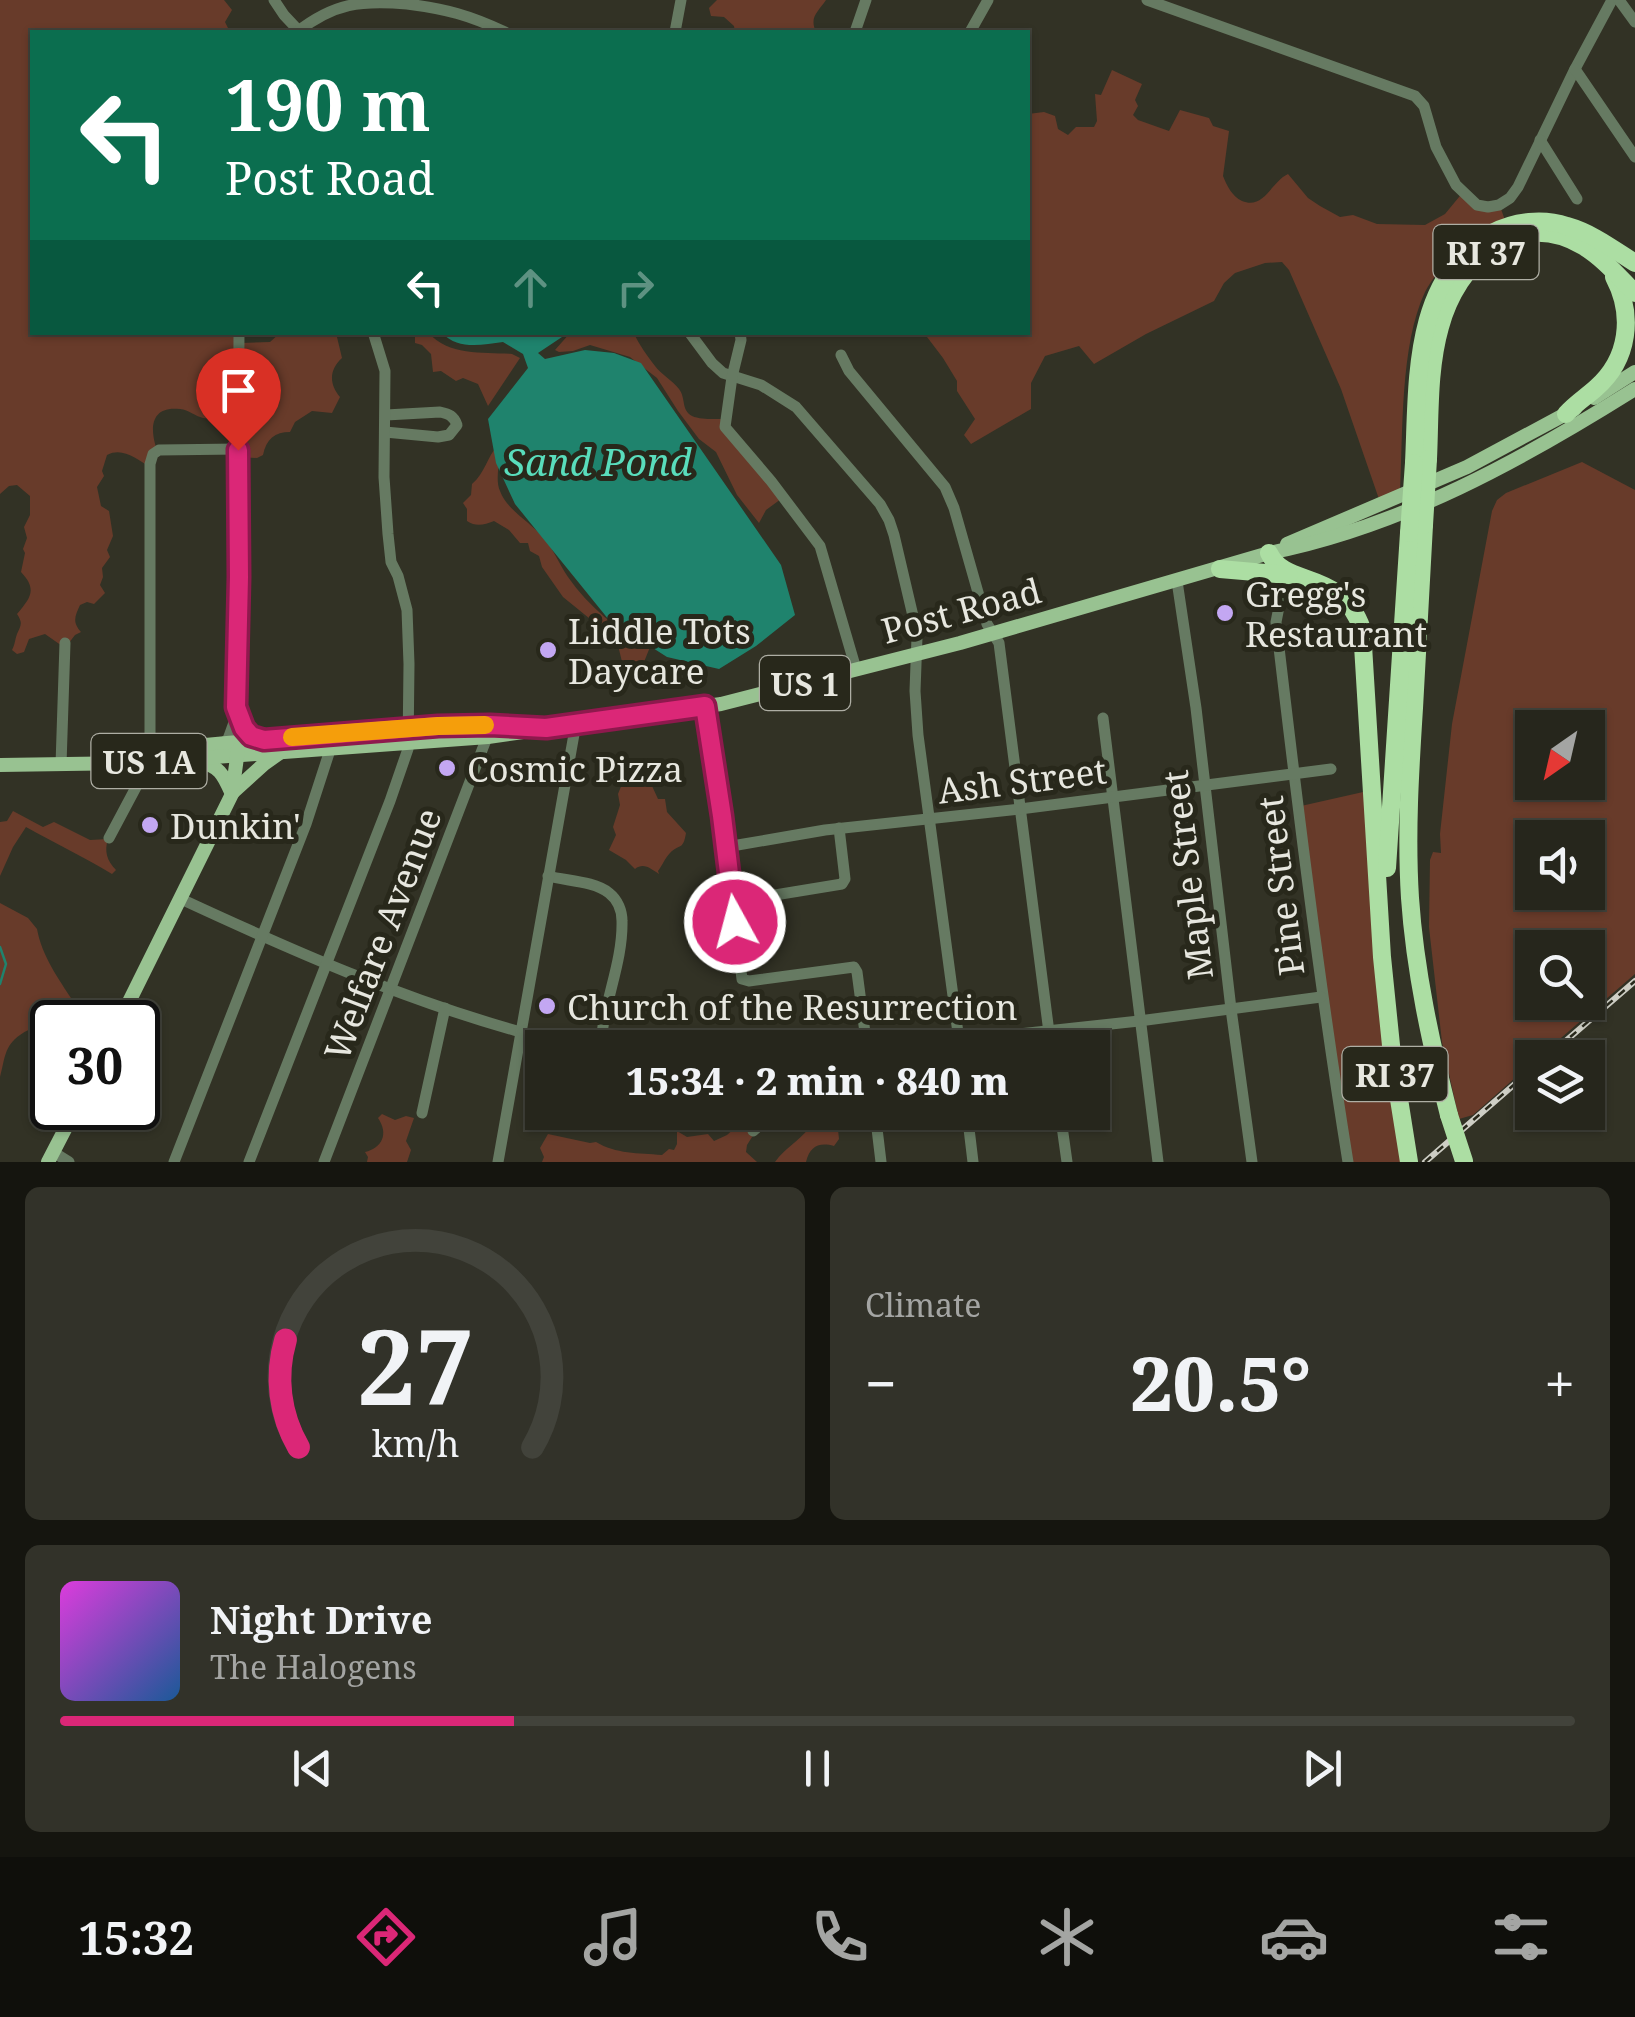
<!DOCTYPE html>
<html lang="en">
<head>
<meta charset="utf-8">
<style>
  :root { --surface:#26261c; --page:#323229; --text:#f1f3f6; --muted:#a4a5a3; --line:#42433b; --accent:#db2777 }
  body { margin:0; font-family:"Noto Serif",serif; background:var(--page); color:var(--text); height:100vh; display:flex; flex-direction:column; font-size:38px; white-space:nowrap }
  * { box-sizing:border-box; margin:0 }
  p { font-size:32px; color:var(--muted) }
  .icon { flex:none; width:55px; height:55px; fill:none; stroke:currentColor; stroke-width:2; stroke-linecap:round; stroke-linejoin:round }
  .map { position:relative; height:1162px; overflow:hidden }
  .drawer { display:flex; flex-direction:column; gap:25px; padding:25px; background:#15150f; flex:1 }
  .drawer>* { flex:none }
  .hud { position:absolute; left:30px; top:30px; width:1000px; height:305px; border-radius:0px; box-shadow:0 2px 8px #0004,0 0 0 2px var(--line); background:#0b6e4f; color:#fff; overflow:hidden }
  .needle { width:65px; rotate:214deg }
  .controls { position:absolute; left:1515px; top:710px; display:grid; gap:20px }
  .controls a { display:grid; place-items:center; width:90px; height:90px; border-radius:0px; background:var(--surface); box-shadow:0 2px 8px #0004,0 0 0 2px var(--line); font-size:50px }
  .speed { position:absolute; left:30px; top:1000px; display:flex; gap:20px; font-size:50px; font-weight:700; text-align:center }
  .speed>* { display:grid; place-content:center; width:130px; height:130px; border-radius:50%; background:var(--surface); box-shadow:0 2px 8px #0004,0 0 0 2px var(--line); line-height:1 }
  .speed .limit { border:5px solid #111; border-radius:15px; background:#fff; color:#111 }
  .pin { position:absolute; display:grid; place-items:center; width:85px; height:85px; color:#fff; margin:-102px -42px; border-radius:50% 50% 50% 0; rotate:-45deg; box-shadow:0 0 10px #0007 }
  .pin .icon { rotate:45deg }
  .me { position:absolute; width:110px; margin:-55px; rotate:353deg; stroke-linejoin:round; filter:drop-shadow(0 0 8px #0008) }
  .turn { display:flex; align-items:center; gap:35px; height:210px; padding:0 30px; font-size:45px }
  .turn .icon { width:130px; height:130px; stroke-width:2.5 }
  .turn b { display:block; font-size:70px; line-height:85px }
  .lanes { display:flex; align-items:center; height:95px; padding:0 30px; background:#0003; justify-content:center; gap:50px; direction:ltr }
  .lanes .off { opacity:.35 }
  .big { font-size:75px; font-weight:800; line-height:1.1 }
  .drawer .tile { flex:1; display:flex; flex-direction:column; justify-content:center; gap:15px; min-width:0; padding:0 35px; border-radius:15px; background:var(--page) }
  .drawer .dial { align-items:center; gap:0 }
  .dial svg { height:260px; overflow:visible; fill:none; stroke:var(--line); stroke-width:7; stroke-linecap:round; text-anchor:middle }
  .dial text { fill:var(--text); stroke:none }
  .song { display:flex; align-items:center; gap:30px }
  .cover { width:120px; height:120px; border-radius:15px; background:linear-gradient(135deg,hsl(300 70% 55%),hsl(210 70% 35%)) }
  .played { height:10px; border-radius:5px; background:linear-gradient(90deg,var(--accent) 30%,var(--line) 30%) }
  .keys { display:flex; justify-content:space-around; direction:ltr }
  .heat { display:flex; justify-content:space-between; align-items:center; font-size:55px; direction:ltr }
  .drawer .tiles { flex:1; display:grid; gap:25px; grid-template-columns:1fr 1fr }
  .tile:last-child { grid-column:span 2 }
  .trip { position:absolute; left:525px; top:1030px; width:585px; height:100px; border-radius:0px; background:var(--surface); box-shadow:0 2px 8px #0004,0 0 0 2px var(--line); font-weight:800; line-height:100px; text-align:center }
  .menu { display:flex; height:160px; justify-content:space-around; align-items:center; background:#0f0f0b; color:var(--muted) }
  .menu .icon { width:70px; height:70px }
  .menu .on { color:var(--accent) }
  .menu b { font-size:45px; color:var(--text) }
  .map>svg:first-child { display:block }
  .green { fill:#683b2a; fill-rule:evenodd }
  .water { fill:#1f836d }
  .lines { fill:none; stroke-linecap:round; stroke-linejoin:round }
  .stream { stroke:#1f836d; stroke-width:2.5 }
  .minor { stroke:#667a62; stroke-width:11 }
  .major { stroke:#98c291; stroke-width:14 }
  .highway { stroke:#acdea3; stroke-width:18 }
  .rail-casing { stroke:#cecec5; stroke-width:6 }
  .rail { stroke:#28281b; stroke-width:2.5; stroke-dasharray:8; stroke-linecap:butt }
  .highway-bridge { stroke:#acdea3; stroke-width:18 }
  .route-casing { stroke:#8e194d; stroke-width:25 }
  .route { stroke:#db2777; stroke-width:18 }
  .slow { stroke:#f59e0b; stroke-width:18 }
  .poi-dot { fill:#c3a7f2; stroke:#28281b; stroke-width:4 }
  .labels { text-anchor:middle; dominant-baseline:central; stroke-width:10; stroke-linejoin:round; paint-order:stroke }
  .shield { fill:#28281b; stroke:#aeaea4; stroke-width:2.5 }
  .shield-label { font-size:32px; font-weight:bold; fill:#e7e7df }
  .poi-label { font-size:35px; fill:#e7e7df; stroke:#28281b; text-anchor:start }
  .street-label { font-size:35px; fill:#e7e7df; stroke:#28281b }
  .water-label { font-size:38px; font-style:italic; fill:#59ddbc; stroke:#28281b }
</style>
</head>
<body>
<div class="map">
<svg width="1635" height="1162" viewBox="0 0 1635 1162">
  <rect width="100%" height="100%" fill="#323225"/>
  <g class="green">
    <path d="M 0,0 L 224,0 L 232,10 L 225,22 L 230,32 L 32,32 L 32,332 L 238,333 L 240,343 L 270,342 L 280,333 L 336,333 L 342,358 C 329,370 329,384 340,397 L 332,413 L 312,411 L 295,422 L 290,432 C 275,432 266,439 263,455 L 257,458 L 239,457 L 237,419 C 226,419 214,420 203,418 C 195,416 189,410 180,409 C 147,405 150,434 159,455 L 150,467 C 136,459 123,447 107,455 L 102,471 L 104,476 L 97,487 L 101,506 L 109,511 L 113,536 L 107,550 L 110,557 L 102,568 L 103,577 L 100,585 L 105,593 L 94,604 L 87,602 L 80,605 C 75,616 72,622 81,632 L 75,635 L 65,648 L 45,634 L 29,639 L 24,652 L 17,654 L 12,650 C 15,645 15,639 17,634 C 21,625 23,623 17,614 C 30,598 38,590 21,572 L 25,553 L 23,549 L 27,538 L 24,527 L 30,515 L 30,496 L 17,485 L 9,486 L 0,494 Z"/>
    <path d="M 717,0 L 826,0 C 818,12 809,17 816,32 L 735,32 L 734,26 L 724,17 L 711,16 L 709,8 Z"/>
    <path d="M 1112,70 L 1142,84 L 1135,100 L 1138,106 L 1133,115 L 1138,120 L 1169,131 L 1180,110 L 1209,118 L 1213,126 L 1229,131 L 1223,176 C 1227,186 1232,196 1242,201 C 1264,210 1271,182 1288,174 L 1308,198 L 1320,206 L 1340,217 L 1353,215 L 1377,224 L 1425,225 L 1445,214 L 1464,191 L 1467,195 L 1501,209 L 1506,223 C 1490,229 1471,236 1458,248 C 1449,257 1431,280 1425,292 C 1400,345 1403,433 1400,492 L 1380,502 L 1341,389 L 1289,270 L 1282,262 L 1265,263 L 1235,273 L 1224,283 L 1214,301 L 1146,334 L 1094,364 L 1079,346 L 1045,356 L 1031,383 L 1031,409 L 971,444 L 964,435 L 975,419 L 957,391 L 957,381 L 943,358 L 924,333 L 1028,332 L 1028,114 L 1044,112 L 1055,116 L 1058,129 L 1068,135 L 1076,127 L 1094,127 L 1097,121 L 1095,94 L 1101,95 Z"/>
    <path d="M 415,333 L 429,333 C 448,356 484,352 512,354 L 520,358 L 488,406 L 478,384 L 463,378 L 456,381 L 441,371 L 433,372 L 431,354 L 422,345 L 415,343 Z"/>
    <path d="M 570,333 L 634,333 C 639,345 647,355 655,366 C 661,374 672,380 679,389 C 686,398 681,410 692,416 C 701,420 715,419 724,419 L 781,499 L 766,510 L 759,523 L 737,495 L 716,452 L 699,439 L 678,411 L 657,378 L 630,357 L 590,345 L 573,351 L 559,352 L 555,350 Z"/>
    <path d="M 498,445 C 502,460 494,477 500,491 C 507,510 530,522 543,537 C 553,548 559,564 568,577 C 589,607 617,630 650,647 L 644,662 L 623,666 L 617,641 L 605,635 L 600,627 L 563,597 L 542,567 L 539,556 L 530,551 L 528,543 L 520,543 L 509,530 L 494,521 C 484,525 476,527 467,521 L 467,509 L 463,503 L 471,495 L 472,484 C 485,473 487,457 498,445 Z"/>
    <path d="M 1582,462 L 1635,490 L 1635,974 L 1539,1057 L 1532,1058 L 1532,1063 L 1473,1115 L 1459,1119 L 1442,1042 L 1431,945 L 1429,927 L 1430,860 L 1433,852 L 1441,853 L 1440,834 L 1452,724 L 1492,511 L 1497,500 L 1506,493 ZM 1532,728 L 1588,728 L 1588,782 L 1532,782 ZM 1532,838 L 1588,838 L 1588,892 L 1532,892 ZM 1532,948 L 1588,948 L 1588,1002 L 1532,1002 Z"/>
    <path d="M 627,769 L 647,775 L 658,799 L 665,799 L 667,812 L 686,833 C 683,851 680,843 670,853 C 665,858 662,866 658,871 L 659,874 C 651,869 644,862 635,869 L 626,860 L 609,850 L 616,835 L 613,827 L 620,805 L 618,794 L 624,779 L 622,770 Z"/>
    <path d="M 1372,790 L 1406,1162 L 1345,1162 L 1301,806 Z"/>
    <path d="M 13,811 L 43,827 L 54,822 L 90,840 L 108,839 C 104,851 107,861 116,870 L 112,874 C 84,857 55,843 26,827 L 13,847 L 0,876 L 0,822 L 7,821 Z"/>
    <path d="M 0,903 L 28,918 L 37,929 C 42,956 58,978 73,1001 L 66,1014 L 66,1020 L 52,1022 L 52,1029 L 50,1032 C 37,1026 31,1027 20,1035 C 4,1046 5,1059 0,1077 Z"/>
    <path d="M 382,1114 L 395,1120 L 406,1116 L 414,1118 L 406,1141 L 411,1150 L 407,1162 L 367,1162 L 368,1157 L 365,1152 C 382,1148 389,1134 378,1118 Z"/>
    <path d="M 831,1118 L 837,1120 L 839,1139 L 834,1146 C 819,1142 810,1146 806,1162 L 775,1162 C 785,1148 798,1142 809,1128 L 823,1125 Z"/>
    <path d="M 757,1122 L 759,1126 L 747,1145 L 746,1152 L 757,1162 L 542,1162 L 544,1157 L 540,1148 L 548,1134 L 590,1143 L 596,1142 C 616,1154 638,1153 662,1155 L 669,1149 L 674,1150 L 677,1144 L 677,1131 L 687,1137 L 708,1134 L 714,1141 L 727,1135 L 736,1127 Z"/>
  </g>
  <path class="water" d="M 442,333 L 568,333 L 538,353 L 545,359 L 585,350 L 614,353 L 641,363 L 781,565 L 795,615 L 756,646 L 719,669 L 667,657 L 609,620 L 515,504 L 496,463 L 488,419 L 528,368 L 523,354 L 503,342 C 481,345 458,350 442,333 Z"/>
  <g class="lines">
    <path class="stream" d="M 0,947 L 6,964 L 0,984"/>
    <g class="minor">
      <path d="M 274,0 L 284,15 L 299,31"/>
      <path d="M 1147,0 L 1415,96 L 1424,106 L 1436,147 L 1456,185 L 1477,205 L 1488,207 L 1499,205 L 1510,198 L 1518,187 L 1575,69 L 1612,0"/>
      <path d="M 1619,0 L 1635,22"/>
      <path d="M 297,32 C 334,3 361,0 407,4 C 446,9 469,15 505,32"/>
      <path d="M 675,32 L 681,0"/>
      <path d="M 855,32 L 866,0"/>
      <path d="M 970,32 L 988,0"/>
      <path d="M 1575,69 L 1635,157"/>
      <path d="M 1540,140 L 1577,199"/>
      <path d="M 689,332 L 712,363 L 723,373 L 761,385 L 796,407 L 880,504 L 889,520 L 894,535 L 913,616 L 917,637 L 915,691 L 918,735 L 960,1048"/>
      <path d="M 740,332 L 741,340 L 732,377 L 725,427 L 771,481 L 820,546 L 856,669"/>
      <path d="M 841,355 L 849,371 L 945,487 L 954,508 L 987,624 L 999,643 L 1051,1048"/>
      <path d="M 385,432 L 438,437 L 449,435 L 457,425 C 454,416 449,414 440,412 L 386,415"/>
      <path d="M 1177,581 L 1196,708 L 1231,1009 L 1252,1162"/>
      <path d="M 1280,602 L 1276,622 C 1297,802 1319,982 1348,1162"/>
      <path d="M 705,706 L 722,816 L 742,979 L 749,981 L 854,967 L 857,972 L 867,1048"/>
      <path d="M 1103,718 L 1158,1162"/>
      <path d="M 222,744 L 228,739 L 237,714 L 239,332"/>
      <path d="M 61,765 L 65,643"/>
      <path d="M 109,838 L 150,761 L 150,464 L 153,454 L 159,450 L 238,449"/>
      <path d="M 726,847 L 825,830 L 1020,809 L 1331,769"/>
      <path d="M 548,876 C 567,881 594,881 609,893 C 618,900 622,911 622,921 C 623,964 602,1005 601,1048"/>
      <path d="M 181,899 C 291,950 404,1000 521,1032"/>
      <path d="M 732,902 L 842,884 L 845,879 L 839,828"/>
      <path d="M 889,1048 L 1139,1021 L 1321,997"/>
      <path d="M 875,1112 L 881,1162"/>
      <path d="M 967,1112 L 973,1162"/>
      <path d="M 1060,1112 L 1067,1162"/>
      <path d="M 422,1113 L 445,1008"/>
      <path d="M 753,1131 L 775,1112"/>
      <path d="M 53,1152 L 69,1162"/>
      <path d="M 174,1162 L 306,824 L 331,747"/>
      <path d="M 249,1162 L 390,801 L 408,749 L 409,664 L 407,610 L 398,576 L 391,562 L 388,534 L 384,477 L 385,371 L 373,332"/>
      <path d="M 324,1162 L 489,732"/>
      <path d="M 498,1162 L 576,723"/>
    </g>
    <g class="major">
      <path d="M 1594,398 L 1635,372"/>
      <path d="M 1287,544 L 1467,467 L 1575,409"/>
      <path d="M 121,755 C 202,743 285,739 367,733 C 416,730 463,724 513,726"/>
      <path d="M 199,762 C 219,766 223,774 231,792"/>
      <path d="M 0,765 L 133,763 L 488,737 L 721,704 L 960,643 L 1269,553 C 1401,527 1522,460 1635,389"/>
      <path d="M 232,793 L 264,764 L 281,752"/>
      <path d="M 119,1022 L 232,794 L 238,750"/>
      <path d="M 48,1162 L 76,1108"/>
    </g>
    <g class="highway">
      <path d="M 1566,414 C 1576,403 1586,397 1596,388 C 1629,359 1634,315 1614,277"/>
      <path d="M 1428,459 C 1430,416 1428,369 1440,327 C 1457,263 1516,207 1583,246 C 1603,258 1619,277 1635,293"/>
      <path d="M 1414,463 C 1418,384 1411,278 1492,233 C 1515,221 1543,218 1567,226 C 1592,233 1613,249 1635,263"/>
      <path d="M 1424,525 C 1421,586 1417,647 1414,708 C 1410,771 1406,834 1410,898 C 1415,971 1431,1044 1449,1115"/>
      <path d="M 1269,553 C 1286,589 1340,567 1362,629 L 1382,957 L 1392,1055 L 1409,1162"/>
      <path d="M 1220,569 L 1289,575"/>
      <path d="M 1387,868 L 1409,533"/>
    </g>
    <defs>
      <g id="rail">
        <path d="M 1546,1058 L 1635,981"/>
        <path d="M 1425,1162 L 1532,1069"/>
      </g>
    </defs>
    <use href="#rail" class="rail-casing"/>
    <use href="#rail" class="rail"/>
    <g class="highway-bridge">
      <path d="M 1424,525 L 1428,459"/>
      <path d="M 1409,533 L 1414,463"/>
      <path d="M 1449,1115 L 1464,1161"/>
    </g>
  </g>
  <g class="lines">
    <defs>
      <path id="route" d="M 238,450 L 239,577 L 236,707 L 244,728 L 251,736 L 264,740 L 438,726 L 490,725 L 546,728 L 705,706 L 722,816 L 735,922"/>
    </defs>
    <use href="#route" class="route-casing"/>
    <use href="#route" class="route"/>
    <path class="slow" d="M 292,737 L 438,726 L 485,725"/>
  </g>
  <g class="poi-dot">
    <circle cx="1225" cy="613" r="10"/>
    <circle cx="548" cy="650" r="10"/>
    <circle cx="447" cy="768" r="10"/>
    <circle cx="150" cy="825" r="10"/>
    <circle cx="547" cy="1006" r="10"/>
  </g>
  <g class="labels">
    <g class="shield">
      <rect x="1433.5" y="225" width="105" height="54" rx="8"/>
      <rect x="760" y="656" width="90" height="54" rx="8"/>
      <rect x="91.5" y="734" width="115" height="54" rx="8"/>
      <rect x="1342.5" y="1047" width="105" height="54" rx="8"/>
    </g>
    <g class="shield-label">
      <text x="1486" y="252">RI 37</text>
      <text x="805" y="683">US 1</text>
      <text x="149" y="761">US 1A</text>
      <text x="1395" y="1074">RI 37</text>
    </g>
    <g class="poi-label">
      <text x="1245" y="593">Gregg's<tspan x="1245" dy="40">Restaurant</tspan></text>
      <text x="568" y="630">Liddle Tots<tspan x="568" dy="40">Daycare</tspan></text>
      <text x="467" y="768">Cosmic Pizza</text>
      <text x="170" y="825">Dunkin'</text>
      <text x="567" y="1006">Church of the Resurrection</text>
    </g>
    <g class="street-label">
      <text transform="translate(961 610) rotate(-15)">Post Road</text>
      <text transform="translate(1022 780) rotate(-7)">Ash Street</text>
      <text transform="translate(1187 875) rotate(-97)">Maple Street</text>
      <text transform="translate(1280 886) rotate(-97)">Pine Street</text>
      <text transform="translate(382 934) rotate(-69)">Welfare Avenue</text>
    </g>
    <g class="water-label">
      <text x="598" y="461">Sand Pond</text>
    </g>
  </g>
</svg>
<div class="controls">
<a><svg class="needle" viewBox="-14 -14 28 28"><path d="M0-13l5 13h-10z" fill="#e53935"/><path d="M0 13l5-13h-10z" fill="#a4a5a3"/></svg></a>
<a><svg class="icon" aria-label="sound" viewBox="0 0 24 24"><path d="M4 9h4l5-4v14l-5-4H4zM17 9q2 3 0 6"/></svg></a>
<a><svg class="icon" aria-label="search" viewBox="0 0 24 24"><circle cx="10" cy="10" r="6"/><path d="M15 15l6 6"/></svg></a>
<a><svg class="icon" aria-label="layers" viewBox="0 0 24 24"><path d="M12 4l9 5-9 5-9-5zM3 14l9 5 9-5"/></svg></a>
</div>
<div class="speed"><div class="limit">30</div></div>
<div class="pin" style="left:238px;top:450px;background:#d93025"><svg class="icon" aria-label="arrive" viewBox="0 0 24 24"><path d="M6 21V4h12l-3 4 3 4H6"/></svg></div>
<svg class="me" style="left:735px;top:922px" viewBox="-20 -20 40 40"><circle r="17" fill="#db2777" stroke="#fff" stroke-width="3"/><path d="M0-11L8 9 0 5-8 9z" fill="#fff"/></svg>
<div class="trip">15:34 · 2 min · 840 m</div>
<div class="hud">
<div class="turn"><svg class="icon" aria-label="left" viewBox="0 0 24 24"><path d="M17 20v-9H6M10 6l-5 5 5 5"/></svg><div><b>190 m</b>Post Road</div></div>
<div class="lanes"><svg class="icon" aria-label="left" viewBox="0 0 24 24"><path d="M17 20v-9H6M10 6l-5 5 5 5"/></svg><svg class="icon off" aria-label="ahead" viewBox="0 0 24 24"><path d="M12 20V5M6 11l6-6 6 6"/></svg><svg class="icon off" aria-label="right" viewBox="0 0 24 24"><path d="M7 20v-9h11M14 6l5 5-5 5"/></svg></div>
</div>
</div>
<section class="drawer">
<div class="tiles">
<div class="tile dial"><svg viewBox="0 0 100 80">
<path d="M14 69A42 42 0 1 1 86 69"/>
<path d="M14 69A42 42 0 0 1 10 36" stroke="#db2777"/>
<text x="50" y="56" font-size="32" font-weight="700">27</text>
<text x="50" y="72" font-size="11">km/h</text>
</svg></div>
<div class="tile"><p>Climate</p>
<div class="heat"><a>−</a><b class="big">20.5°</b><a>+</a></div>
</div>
<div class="tile">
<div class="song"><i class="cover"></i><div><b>Night Drive</b><p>The Halogens</p></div></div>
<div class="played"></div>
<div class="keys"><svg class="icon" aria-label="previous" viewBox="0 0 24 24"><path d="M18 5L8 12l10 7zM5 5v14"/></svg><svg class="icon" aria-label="pause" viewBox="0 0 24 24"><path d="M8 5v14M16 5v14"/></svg><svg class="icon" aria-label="next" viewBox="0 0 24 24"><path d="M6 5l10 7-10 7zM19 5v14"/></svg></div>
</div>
</div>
</section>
<nav class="menu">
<b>15:32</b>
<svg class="icon on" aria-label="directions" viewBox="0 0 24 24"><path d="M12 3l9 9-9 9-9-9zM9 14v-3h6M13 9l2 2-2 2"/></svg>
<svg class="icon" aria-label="music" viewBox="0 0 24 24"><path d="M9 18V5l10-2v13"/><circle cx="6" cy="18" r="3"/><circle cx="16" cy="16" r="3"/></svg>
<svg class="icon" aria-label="phone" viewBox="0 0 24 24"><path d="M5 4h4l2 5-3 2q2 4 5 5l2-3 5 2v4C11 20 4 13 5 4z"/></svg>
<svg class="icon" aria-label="climate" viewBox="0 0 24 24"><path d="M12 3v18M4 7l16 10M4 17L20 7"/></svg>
<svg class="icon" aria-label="car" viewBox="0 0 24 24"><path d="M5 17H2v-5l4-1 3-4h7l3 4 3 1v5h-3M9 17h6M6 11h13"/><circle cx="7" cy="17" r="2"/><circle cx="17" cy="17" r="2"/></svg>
<svg class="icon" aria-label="filters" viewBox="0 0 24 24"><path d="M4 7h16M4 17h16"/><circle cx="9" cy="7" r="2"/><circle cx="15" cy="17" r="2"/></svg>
</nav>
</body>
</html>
